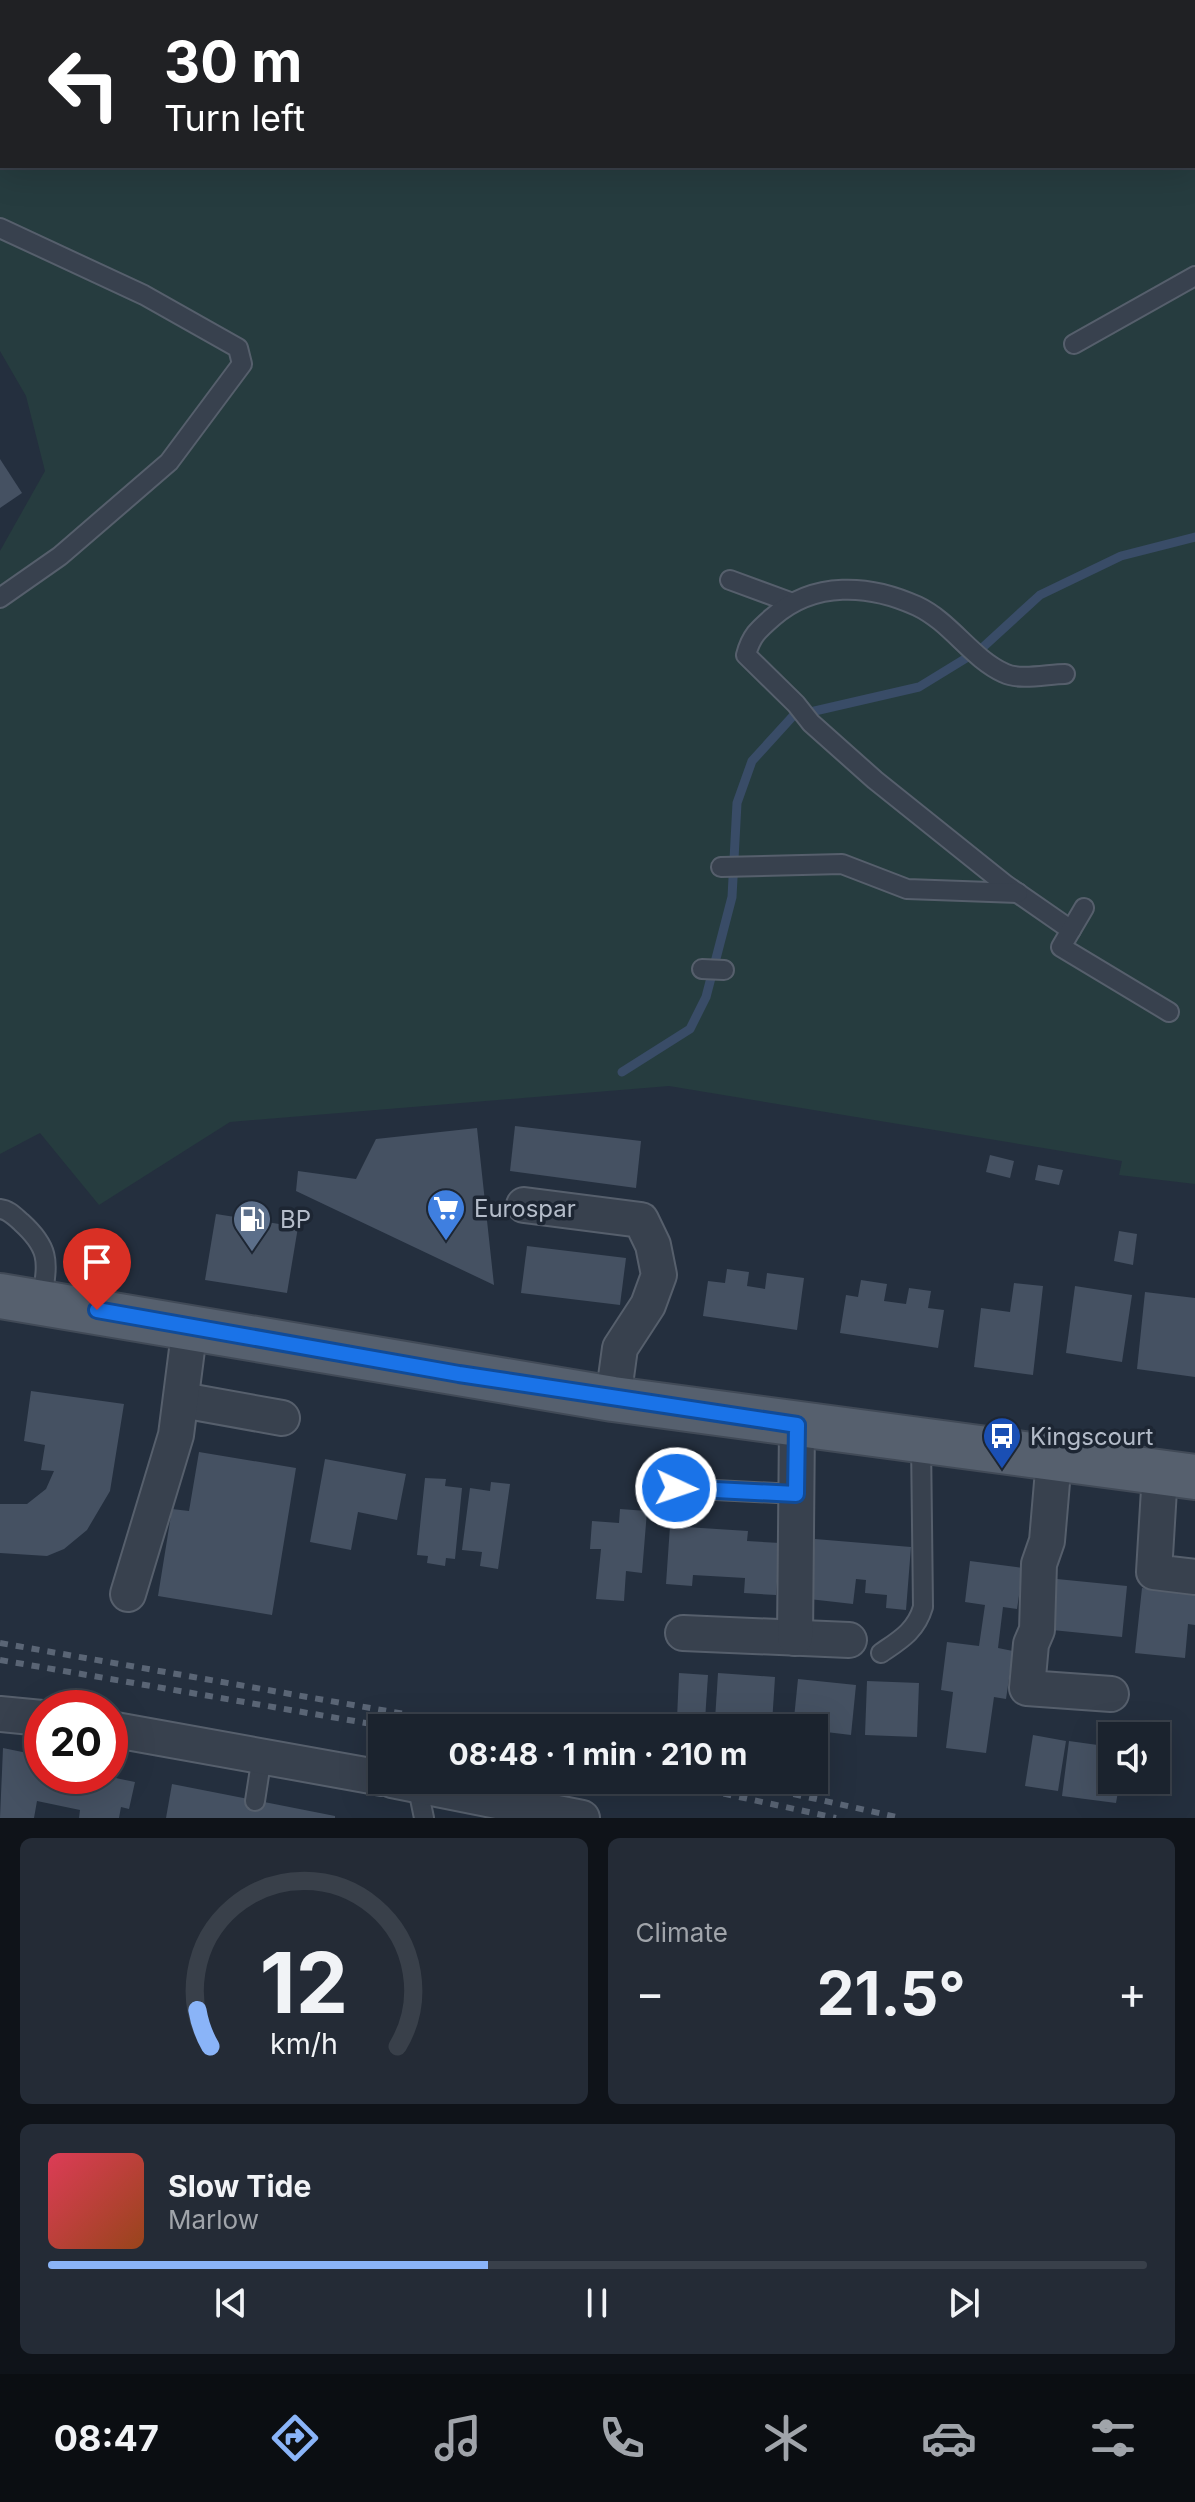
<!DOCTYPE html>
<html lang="en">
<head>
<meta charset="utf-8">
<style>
  :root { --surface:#1b232e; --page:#242b36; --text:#f1f3f6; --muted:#a0a4aa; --line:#39404a; --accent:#8ab4f8 }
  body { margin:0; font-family:Inter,sans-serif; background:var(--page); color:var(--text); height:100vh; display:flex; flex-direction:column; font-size:30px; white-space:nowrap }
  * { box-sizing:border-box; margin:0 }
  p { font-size:26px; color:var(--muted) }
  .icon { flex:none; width:44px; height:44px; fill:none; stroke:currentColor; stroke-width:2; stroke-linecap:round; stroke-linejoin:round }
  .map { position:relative; height:1818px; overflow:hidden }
  .drawer { display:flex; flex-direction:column; gap:20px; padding:20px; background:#0f1319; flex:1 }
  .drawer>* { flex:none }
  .guide { position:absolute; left:0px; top:0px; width:1196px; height:168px; box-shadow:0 8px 32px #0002,0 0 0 2px var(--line); background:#202124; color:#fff; overflow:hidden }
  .buttons { position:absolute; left:1098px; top:1722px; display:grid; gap:16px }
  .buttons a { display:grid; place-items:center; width:72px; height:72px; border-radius:0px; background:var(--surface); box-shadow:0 8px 32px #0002,0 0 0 2px var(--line); font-size:40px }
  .speed { position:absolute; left:24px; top:1690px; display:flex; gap:16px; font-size:40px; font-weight:700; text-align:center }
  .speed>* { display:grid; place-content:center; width:104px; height:104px; border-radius:50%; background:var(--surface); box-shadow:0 8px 32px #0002,0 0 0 2px var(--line); line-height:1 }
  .speed .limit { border:12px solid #d22; background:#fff; color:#111 }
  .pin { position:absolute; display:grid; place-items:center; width:68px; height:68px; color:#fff; margin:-82px -34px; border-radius:50% 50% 50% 0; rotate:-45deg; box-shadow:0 0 8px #0007 }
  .pin .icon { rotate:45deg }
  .me { position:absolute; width:88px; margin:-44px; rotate:93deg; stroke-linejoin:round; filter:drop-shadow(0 0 6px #0008) }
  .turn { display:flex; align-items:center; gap:28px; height:168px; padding:0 32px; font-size:36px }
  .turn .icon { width:104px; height:104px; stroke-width:2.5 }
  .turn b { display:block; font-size:56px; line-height:68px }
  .big { font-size:60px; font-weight:700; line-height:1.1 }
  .drawer .card { flex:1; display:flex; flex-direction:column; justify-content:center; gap:12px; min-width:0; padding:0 28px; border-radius:12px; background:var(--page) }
  .drawer .dial { align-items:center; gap:0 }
  .dial svg { height:208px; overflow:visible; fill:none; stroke:var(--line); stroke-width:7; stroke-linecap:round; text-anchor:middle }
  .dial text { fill:var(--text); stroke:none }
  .song { display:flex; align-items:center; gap:24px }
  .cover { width:96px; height:96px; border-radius:12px; background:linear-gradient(135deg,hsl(350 70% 55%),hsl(20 70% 35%)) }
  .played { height:8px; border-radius:4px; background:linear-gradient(90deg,var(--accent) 40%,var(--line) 40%) }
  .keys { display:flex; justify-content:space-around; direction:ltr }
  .heat { display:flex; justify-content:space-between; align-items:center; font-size:44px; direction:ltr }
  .drawer .tiles { flex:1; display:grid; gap:20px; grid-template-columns:1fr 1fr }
  .card:last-child { grid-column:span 2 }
  .trip { position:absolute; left:368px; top:1714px; width:460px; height:80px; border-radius:0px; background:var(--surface); box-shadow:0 8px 32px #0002,0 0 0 2px var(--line); font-weight:700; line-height:80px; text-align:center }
  .tabs { display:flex; height:128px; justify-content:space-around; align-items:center; background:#0b0e12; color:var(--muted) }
  .tabs .icon { width:56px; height:56px }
  .tabs .on { color:var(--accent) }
  .tabs b { font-size:36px; color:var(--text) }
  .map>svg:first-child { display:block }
  .green { fill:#263c3f; fill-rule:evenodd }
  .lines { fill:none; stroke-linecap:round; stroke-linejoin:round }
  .stream { stroke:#394c67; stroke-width:9 }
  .building { fill:#455162 }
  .service-casing { stroke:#565f6c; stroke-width:22 }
  .minor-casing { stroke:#565f6c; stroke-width:38 }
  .primary-casing { stroke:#414a57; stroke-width:48 }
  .service { stroke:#38414e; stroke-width:18 }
  .minor { stroke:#38414e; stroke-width:34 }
  .primary { stroke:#56606e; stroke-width:44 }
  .rail { stroke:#5a6575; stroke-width:6; stroke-dasharray:8 8; stroke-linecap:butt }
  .route-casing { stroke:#114b97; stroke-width:20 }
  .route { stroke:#1a73e8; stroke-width:14 }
  .labels { text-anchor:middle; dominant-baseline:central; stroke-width:7; stroke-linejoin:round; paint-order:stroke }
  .poi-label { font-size:24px; fill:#b4bcc9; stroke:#1d2633; text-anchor:start }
</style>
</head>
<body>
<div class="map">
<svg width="1195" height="1818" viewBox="0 0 1195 1818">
  <rect width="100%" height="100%" fill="#242f3e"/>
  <path class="green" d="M 0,0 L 1195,0 L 1195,1184 L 1119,1175 L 1122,1161 L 669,1086 L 230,1122 L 99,1205 L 40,1133 L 0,1154 L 0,551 L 45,471 L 26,396 L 0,351 ZM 2,2 L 1194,2 L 1194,166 L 2,166 Z"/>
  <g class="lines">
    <path class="stream" d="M 622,1072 L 690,1029 L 706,997 L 732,897 L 737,803 L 752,761 L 793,716 L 919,687 L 981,649 L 1040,595 L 1121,556 L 1195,537"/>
  </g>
  <g class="building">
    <path d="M 0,459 L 22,493 L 0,508 Z"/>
    <path d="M 515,1126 L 641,1141 L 636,1188 L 510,1171 Z"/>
    <path d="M 477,1128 L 494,1285 L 296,1191 L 298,1171 L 356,1179 L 376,1139 Z"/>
    <path d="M 990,1155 L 1014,1161 L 1010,1178 L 986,1172 Z"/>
    <path d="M 1038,1165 L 1063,1170 L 1059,1185 L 1035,1180 Z"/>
    <path d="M 216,1214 L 298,1227 L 287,1293 L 205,1280 Z"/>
    <path d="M 1119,1231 L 1137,1234 L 1133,1265 L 1114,1261 Z"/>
    <path d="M 527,1246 L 626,1258 L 620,1305 L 521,1293 Z"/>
    <path d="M 727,1269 L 749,1272 L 747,1286 L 765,1289 L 767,1273 L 804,1278 L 797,1330 L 703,1316 L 708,1281 L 725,1283 Z"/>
    <path d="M 861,1280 L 887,1284 L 884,1301 L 906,1304 L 909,1288 L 931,1291 L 928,1308 L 944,1310 L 938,1348 L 840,1333 L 846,1295 L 858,1297 Z"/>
    <path d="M 1014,1283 L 1043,1286 L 1033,1375 L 974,1367 L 981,1308 L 1010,1312 Z"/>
    <path d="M 1075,1286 L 1132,1295 L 1122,1362 L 1066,1353 Z"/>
    <path d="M 1145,1292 L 1195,1298 L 1195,1377 L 1137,1369 Z"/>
    <path d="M 31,1391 L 124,1404 L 110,1491 L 87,1530 L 64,1549 L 47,1556 L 0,1553 L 0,1504 L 27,1504 L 46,1489 L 54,1471 L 41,1470 L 45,1445 L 24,1441 Z"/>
    <path d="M 199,1452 L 296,1468 L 272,1615 L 158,1596 L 172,1509 L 189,1511 Z"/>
    <path d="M 325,1459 L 406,1474 L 397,1520 L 358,1512 L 351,1550 L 310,1542 Z"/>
    <path d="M 425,1478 L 446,1479 L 445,1486 L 462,1488 L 455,1559 L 446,1558 L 445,1566 L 427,1563 L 428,1556 L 417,1555 Z"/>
    <path d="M 491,1482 L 510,1484 L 498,1569 L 480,1566 L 482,1552 L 462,1550 L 470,1488 L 490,1491 Z"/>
    <path d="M 620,1509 L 647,1511 L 642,1573 L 626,1571 L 624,1601 L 596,1599 L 601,1549 L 590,1549 L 592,1521 L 619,1523 Z"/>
    <path d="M 670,1526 L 748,1531 L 747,1541 L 780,1543 L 776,1595 L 744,1593 L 745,1578 L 693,1575 L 692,1586 L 666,1584 Z"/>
    <path d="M 815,1539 L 911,1547 L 906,1610 L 886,1608 L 887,1595 L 865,1593 L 866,1580 L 856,1579 L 853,1604 L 809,1599 Z"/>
    <path d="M 970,1561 L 1023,1568 L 1017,1609 L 1003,1607 L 998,1648 L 1013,1651 L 1006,1699 L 994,1697 L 986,1753 L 946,1748 L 953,1692 L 941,1690 L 947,1642 L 979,1646 L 985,1605 L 965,1602 Z"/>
    <path d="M 1047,1578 L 1127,1586 L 1122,1637 L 1042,1629 Z"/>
    <path d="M 1142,1588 L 1195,1594 L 1195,1625 L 1188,1624 L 1185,1658 L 1135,1653 Z"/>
    <path d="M 679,1673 L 708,1675 L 705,1720 L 677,1719 Z"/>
    <path d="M 718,1673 L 775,1677 L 772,1724 L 715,1720 Z"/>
    <path d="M 798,1679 L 856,1685 L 851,1735 L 793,1728 Z"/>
    <path d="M 867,1681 L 919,1683 L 917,1737 L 865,1735 Z"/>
    <path d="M 1033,1735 L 1066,1741 L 1058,1791 L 1025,1786 Z"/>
    <path d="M 1069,1741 L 1112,1747 L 1112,1780 L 1120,1780 L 1116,1803 L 1062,1796 Z"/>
    <path d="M 3,1748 L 37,1755 L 35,1762 L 42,1764 L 42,1776 L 106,1776 L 135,1782 L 129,1809 L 121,1807 L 119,1818 L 79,1818 L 80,1810 L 37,1801 L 34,1818 L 0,1818 Z"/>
    <path d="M 172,1784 L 335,1816 L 335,1818 L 166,1818 Z"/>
  </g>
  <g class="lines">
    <defs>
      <g id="service">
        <path d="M 1194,141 L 1195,141"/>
        <path d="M 0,228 L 144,295 L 238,348 L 242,364 L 169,462 L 60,556 L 0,598"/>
        <path d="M 1074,344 L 1195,276"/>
        <path d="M 730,580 L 790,602"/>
        <path d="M 1065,674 C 1048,674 1020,681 1004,673 C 971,658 951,622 917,606 C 869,584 814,581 773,617 C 758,630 751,636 746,655 L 796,704 L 811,723 L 875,780 L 1006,885 L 1071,930"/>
        <path d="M 721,867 L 842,864 L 907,889 L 1018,893"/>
        <path d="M 1084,908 L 1061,947 L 1169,1012"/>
        <path d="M 702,969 L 724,970"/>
        <path d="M 0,1209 C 9,1210 14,1216 21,1222 C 52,1250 47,1263 42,1301"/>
        <path d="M 676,1488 L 796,1494"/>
        <path d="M 881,1653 C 900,1640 916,1631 923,1607 L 921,1442"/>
        <path d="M 417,1784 L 424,1818"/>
        <path d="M 255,1801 L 262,1756"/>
      </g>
      <g id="minor">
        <path d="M 524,1205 L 641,1220 L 653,1245 L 659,1275 L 648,1305 L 620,1348 L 613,1399"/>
        <path d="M 182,1400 L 282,1418"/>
        <path d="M 1054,1459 L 1047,1541 L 1039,1564 L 1037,1630 L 1031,1644 L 1027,1688 L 1111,1694"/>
        <path d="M 1160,1473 L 1154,1572 L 1195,1577"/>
        <path d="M 128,1594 L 176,1435 L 190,1326"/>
        <path d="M 683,1633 L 849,1640"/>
        <path d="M 795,1638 L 797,1425"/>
        <path d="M 0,1714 L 42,1718"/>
        <path d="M 110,1729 L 382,1778"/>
        <path d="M 392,1780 L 582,1818"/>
      </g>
      <path id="primary" d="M 0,1296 L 613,1399 L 1195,1477"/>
    </defs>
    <use href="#service" class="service-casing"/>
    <use href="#minor" class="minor-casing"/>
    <use href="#primary" class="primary-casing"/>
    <use href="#service" class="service"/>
    <use href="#minor" class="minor"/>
    <use href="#primary" class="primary"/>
    <g class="rail">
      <path d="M 0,1643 L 484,1728"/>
      <path d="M 0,1660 L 395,1728"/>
      <path d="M 661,1780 L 836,1818"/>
      <path d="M 731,1780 L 901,1818"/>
    </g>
  </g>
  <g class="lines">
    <defs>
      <path id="route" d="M 97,1310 L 459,1374 L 797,1425 L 796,1494 L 676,1488"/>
    </defs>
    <use href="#route" class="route-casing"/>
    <use href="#route" class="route"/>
  </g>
  <defs>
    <symbol id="supermarket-pin" viewBox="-11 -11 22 30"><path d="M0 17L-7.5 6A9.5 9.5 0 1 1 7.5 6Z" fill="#3f7fe0" stroke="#1d2633"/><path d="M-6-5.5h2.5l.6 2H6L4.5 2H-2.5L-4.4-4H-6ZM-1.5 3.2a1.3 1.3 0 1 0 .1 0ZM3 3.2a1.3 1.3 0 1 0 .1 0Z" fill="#fff"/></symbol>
    <symbol id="fuel-pin" viewBox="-11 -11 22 30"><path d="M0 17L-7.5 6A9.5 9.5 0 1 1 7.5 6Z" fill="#5c6f8a" stroke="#1d2633"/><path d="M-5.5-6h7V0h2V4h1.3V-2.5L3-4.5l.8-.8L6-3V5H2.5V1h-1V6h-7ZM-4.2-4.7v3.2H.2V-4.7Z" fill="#fff"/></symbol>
    <symbol id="bus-pin" viewBox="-11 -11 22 30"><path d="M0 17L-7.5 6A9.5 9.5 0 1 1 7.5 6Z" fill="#1a4fb4" stroke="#1d2633"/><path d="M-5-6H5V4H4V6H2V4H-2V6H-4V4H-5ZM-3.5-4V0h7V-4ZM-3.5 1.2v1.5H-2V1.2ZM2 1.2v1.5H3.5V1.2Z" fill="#fff"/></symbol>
  </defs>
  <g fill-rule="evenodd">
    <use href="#supermarket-pin" x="424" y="1186" width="44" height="60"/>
    <use href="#fuel-pin" x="230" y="1197" width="44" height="60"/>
    <use href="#bus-pin" x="980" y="1414" width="44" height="60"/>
  </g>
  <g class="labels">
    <g class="poi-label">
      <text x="474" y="1208">Eurospar</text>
      <text x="280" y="1219">BP</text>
      <text x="1030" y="1436">Kingscourt</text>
    </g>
  </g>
</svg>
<div class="buttons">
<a><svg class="icon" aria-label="sound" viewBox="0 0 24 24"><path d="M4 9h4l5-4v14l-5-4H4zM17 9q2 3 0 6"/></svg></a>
</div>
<div class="speed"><div class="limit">20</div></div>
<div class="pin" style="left:97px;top:1310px;background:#d93025"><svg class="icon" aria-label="arrive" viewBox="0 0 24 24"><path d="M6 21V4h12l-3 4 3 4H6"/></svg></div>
<svg class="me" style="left:676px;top:1488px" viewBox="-20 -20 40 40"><circle r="17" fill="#1a73e8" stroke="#fff" stroke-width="3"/><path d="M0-11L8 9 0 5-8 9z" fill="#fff"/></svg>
<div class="trip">08:48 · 1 min · 210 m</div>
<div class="guide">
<div class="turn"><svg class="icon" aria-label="left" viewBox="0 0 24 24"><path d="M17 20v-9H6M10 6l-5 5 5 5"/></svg><div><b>30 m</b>Turn left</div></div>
</div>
</div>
<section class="drawer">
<div class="tiles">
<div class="card dial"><svg viewBox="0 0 100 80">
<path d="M14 69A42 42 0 1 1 86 69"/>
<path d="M14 69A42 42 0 0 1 9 55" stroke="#8ab4f8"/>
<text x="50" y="56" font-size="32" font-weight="700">12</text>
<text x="50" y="72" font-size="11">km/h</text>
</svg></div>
<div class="card"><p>Climate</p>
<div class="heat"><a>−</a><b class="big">21.5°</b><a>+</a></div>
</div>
<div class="card">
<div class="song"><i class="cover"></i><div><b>Slow Tide</b><p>Marlow</p></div></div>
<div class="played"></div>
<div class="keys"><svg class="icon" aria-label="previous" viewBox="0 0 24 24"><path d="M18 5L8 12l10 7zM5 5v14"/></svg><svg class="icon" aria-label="pause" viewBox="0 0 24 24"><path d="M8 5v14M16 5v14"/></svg><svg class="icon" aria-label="next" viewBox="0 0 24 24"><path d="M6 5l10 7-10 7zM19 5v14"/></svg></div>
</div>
</div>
</section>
<nav class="tabs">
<b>08:47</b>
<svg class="icon on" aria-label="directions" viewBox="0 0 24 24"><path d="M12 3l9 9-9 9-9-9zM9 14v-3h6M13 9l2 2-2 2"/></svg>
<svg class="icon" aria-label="music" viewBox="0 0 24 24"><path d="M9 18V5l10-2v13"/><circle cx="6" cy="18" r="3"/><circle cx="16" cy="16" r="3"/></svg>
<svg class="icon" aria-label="phone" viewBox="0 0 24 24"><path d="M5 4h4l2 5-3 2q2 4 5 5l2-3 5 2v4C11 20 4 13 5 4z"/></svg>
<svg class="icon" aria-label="climate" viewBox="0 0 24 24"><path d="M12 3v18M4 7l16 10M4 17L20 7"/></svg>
<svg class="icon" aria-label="car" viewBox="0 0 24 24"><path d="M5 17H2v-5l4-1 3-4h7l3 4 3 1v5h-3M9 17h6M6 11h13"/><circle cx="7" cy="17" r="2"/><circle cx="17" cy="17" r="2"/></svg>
<svg class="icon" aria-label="filters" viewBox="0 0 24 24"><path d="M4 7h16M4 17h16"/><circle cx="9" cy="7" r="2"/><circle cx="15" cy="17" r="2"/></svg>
</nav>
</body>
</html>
